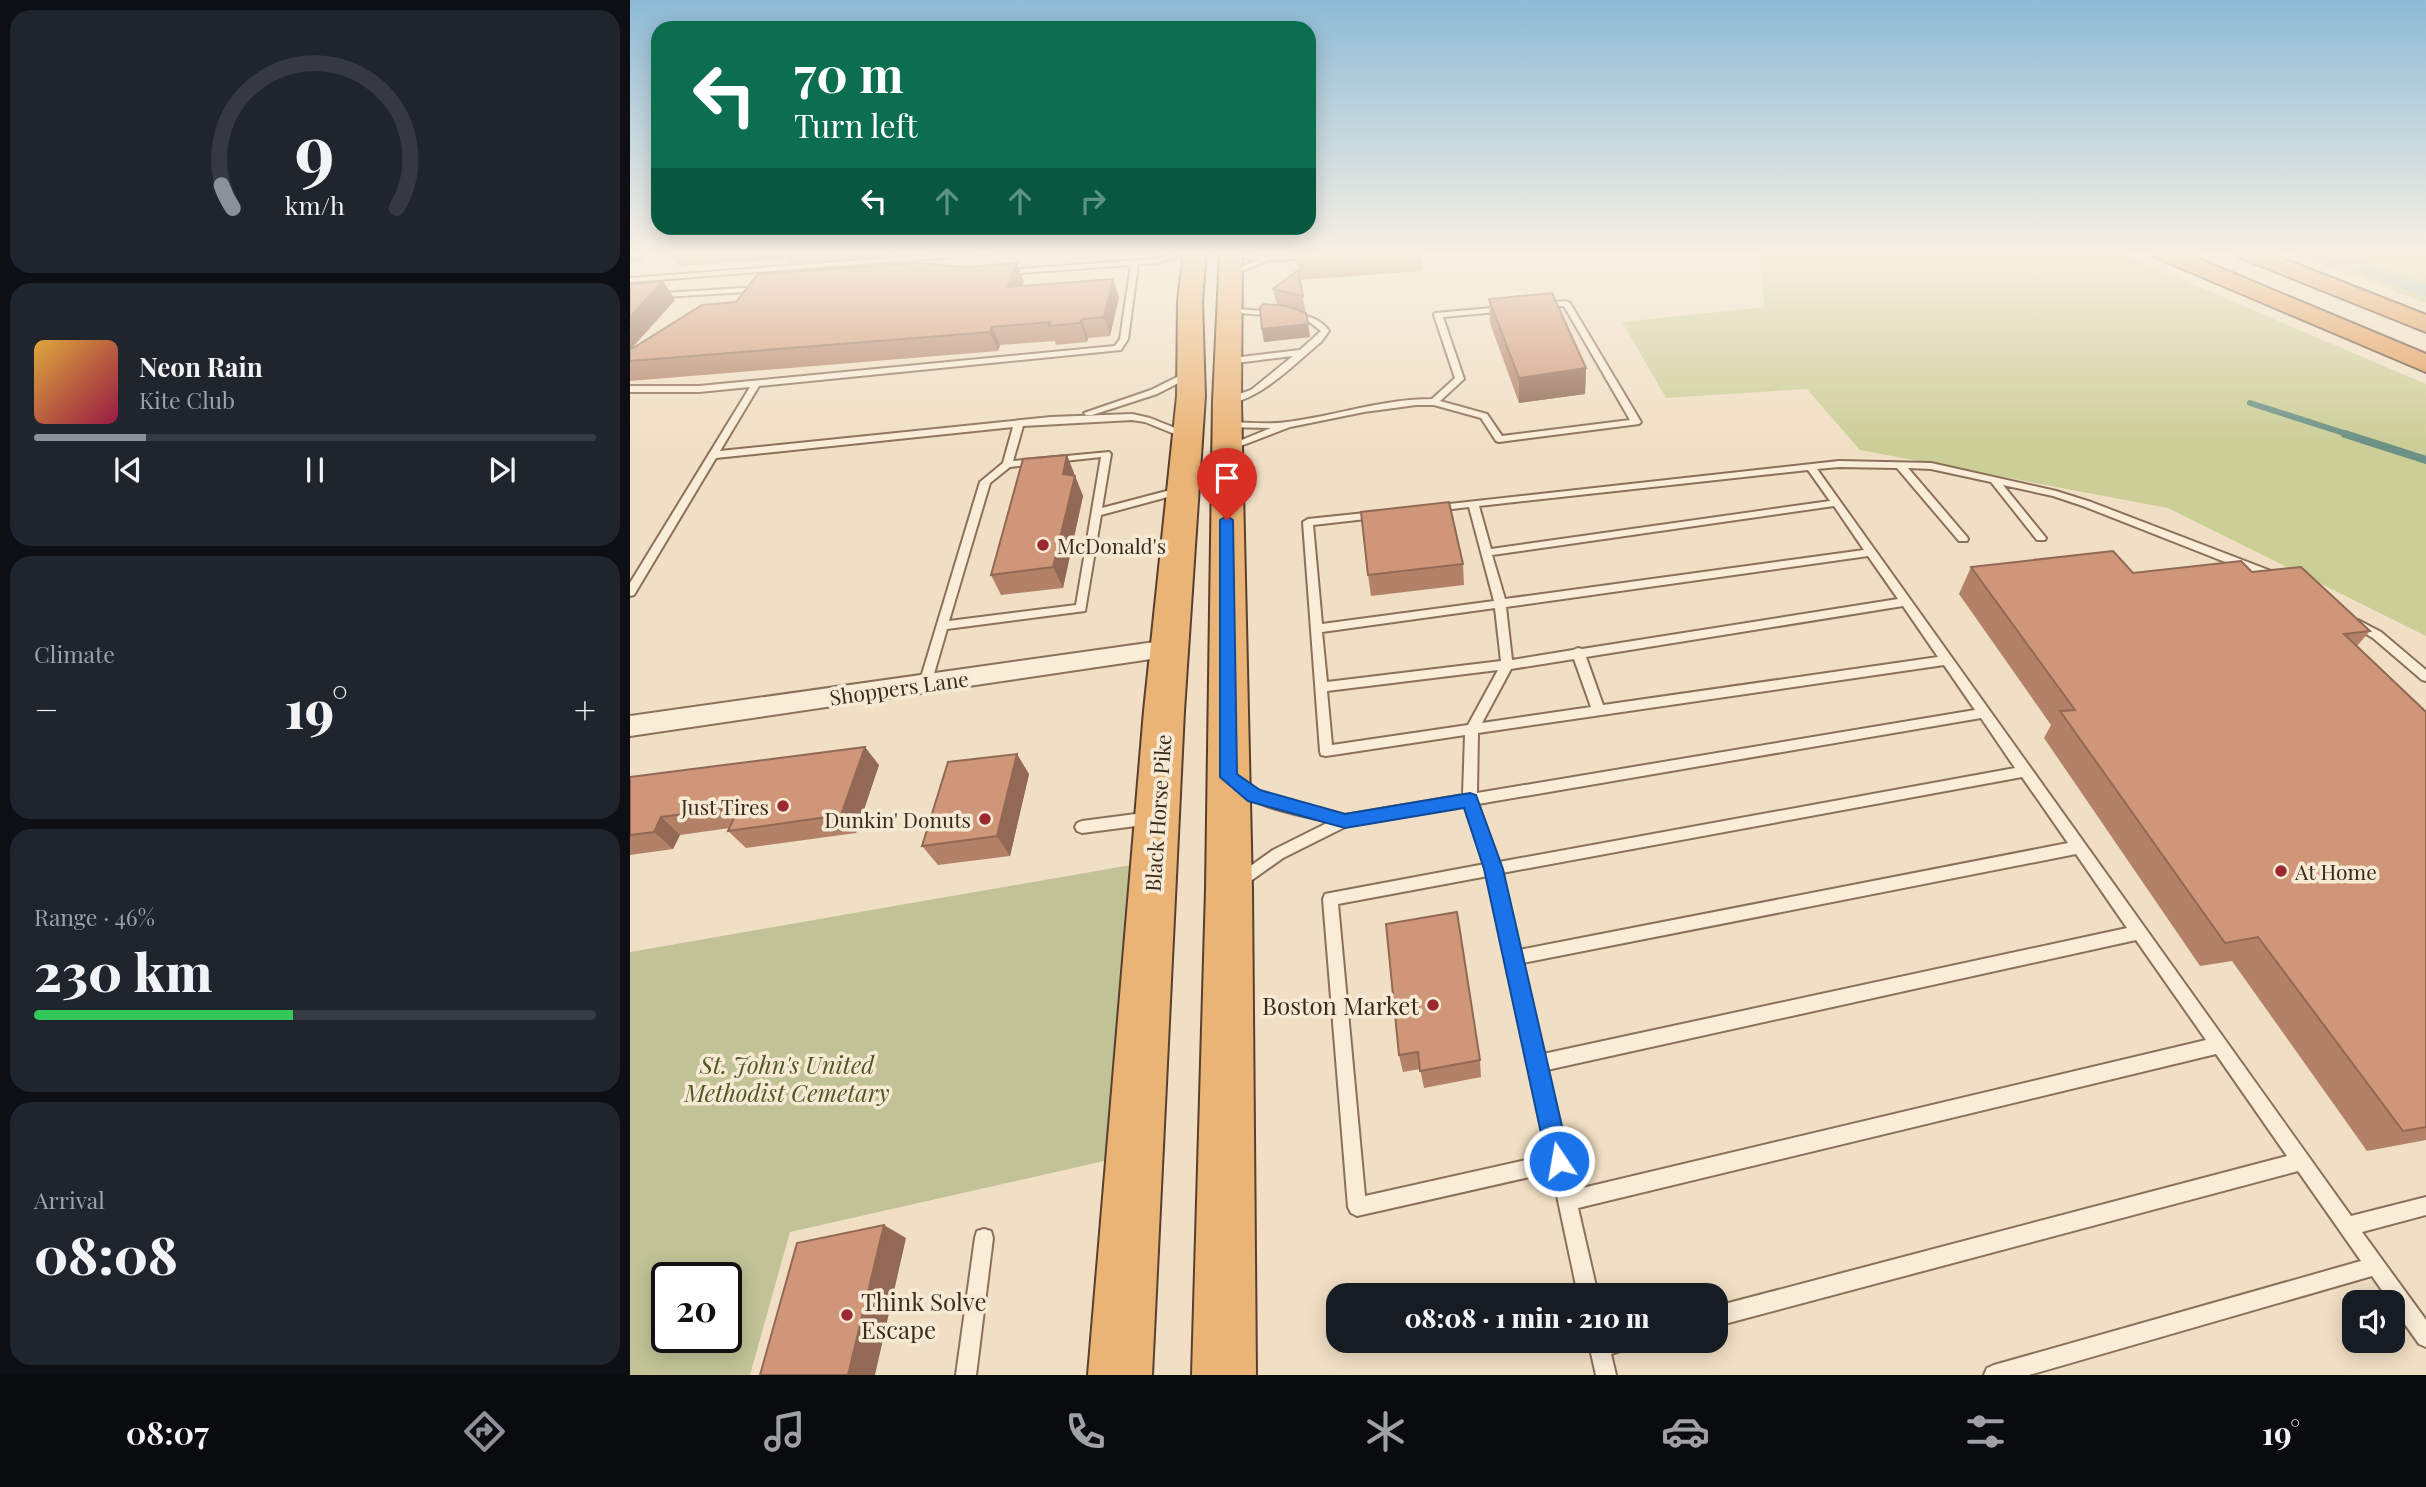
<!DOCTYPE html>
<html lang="en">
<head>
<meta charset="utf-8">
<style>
  :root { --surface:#171b24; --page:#20242c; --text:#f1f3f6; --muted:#9ea1a6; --line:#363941; --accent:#8c9099 }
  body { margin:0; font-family:"Playfair Display",serif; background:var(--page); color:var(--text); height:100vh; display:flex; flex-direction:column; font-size:26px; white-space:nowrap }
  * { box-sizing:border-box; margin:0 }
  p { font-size:23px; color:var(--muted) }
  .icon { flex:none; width:38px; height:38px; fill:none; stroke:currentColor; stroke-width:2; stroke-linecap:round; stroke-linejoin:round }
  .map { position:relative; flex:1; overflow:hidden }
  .sheet { display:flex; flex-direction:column; gap:10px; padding:10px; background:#0d0f14; width:630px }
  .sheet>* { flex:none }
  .top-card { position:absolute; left:21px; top:21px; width:665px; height:214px; border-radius:21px; box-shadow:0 4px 18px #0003; background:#0b6e4f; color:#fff; overflow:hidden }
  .controls { position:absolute; left:1712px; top:1290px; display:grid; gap:14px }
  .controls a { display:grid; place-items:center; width:63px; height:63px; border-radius:14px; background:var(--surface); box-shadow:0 4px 18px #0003; font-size:35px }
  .speed { position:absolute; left:21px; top:1262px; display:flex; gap:14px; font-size:35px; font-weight:700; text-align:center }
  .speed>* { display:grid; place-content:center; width:91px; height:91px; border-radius:50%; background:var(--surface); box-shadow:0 4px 18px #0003; line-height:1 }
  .speed .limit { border:4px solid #111; border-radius:10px; background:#fff; color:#111 }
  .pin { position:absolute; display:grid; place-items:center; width:60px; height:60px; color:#fff; margin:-72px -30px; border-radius:50% 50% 50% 0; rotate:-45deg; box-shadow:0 0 7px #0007 }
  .pin .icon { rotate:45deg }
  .me { position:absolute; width:77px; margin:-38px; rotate:348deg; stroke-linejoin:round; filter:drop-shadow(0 0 5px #0008) }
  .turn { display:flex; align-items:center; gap:24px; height:147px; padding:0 28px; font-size:32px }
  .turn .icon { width:91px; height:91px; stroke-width:2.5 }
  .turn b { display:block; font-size:49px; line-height:60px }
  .lanes { display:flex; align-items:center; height:66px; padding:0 28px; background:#0003; justify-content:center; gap:35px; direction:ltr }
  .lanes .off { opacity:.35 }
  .big { font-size:52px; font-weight:800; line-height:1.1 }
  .sheet .widget { flex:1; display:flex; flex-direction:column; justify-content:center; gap:10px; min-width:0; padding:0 24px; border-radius:21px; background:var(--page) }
  .sheet .dial { align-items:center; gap:0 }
  .dial svg { height:182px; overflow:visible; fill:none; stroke:var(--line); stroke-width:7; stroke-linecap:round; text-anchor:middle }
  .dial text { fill:var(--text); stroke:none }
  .song { display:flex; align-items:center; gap:21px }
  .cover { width:84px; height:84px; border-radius:10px; background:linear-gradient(135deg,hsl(40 70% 55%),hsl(340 70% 35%)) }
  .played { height:7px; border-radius:4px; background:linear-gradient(90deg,var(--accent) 20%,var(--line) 20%) }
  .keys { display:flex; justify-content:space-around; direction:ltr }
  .heat { display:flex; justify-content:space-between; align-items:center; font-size:38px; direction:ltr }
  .charge { height:10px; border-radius:5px; background:linear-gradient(90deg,#34c759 46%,var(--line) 0) }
  .trip { position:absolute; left:696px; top:1283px; width:402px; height:70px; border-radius:21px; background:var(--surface); box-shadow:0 4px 18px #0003; font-weight:800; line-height:70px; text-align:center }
  .tabs { display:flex; height:112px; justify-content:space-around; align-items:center; background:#090b0e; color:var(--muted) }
  .tabs .icon { width:49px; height:49px }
  .tabs .selected { color:var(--accent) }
  .tabs b { font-size:32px; color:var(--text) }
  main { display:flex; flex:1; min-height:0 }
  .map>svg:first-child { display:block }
  .green { fill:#ccce98 }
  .cemetery { fill:#c1c397; fill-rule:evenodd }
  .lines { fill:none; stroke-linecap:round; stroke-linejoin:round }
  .stream-far1 { stroke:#6c9185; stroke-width:6 }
  .stream { stroke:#6c9185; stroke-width:8 }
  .canal { fill:#a6c3b8; fill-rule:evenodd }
  .service-casing { stroke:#8b705a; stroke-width:4 }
  .minor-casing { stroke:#8b705a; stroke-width:4 }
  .trunk-casing { stroke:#593f2e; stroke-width:4 }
  .motorway-casing { stroke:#593f2e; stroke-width:4 }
  .service { fill:#faedd8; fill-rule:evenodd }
  .minor { fill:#faedd8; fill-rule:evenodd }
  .trunk { fill:#eab477; fill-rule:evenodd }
  .motorway { fill:#e19753; fill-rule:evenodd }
  .wall { fill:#b28168 }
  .shaded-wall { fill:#916955 }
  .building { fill:#cf9679; stroke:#916955; stroke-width:2 }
  .route { fill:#1a73e8; stroke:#114b97; stroke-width:2 }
  .poi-dot { fill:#9c2832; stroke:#f7ead4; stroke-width:2.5 }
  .labels { text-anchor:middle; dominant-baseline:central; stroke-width:7; stroke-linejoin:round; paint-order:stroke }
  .poi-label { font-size:21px; fill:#3b2a1e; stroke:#f7ead4; text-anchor:start }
  .street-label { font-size:21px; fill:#3b2a1e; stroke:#f7ead4 }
  .near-poi-label { font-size:24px; fill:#3b2a1e; stroke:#f7ead4; text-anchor:end }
  .near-park-label { font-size:24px; font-style:italic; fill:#4f5824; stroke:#f7ead4 }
</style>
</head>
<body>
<main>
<section class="sheet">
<div class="widget dial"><svg viewBox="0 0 100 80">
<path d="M14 69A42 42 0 1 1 86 69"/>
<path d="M14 69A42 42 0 0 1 9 59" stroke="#8c9099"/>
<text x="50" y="56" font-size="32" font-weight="700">9</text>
<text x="50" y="72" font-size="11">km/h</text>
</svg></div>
<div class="widget">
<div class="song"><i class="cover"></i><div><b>Neon Rain</b><p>Kite Club</p></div></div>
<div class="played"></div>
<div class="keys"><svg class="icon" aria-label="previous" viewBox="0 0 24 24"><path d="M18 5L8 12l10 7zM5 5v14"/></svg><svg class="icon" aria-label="pause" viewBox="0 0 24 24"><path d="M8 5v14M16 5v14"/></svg><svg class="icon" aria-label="next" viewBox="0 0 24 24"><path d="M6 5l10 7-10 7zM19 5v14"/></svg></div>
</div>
<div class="widget"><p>Climate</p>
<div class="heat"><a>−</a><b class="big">19°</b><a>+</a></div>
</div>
<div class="widget"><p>Range · 46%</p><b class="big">230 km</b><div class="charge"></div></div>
<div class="widget"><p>Arrival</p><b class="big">08:08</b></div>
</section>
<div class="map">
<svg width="1796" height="1375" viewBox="0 0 1796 1375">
  <rect width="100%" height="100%" fill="#f0dfc4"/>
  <g class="green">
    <path d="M 1232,252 L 1487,252 L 1796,384 L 1796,636 L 1538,508 L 1230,450 L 1177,389 L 1036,398 L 992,322 L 1135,307 L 1129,255 Z"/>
    <path d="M 1661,252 L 1796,252 L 1796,303 Z"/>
  </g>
  <path class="cemetery" d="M 524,861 L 505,1154 L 160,1232 L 120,1375 L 0,1375 L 0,952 ZM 37,1278 L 96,1278 L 96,1337 L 37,1337 Z"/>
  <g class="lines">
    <path class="stream-far1" d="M 1620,403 L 1720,435"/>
    <path class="stream" d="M 1715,434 L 1796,460"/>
    <path class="canal" d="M 1680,252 L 1705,252 L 1796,284 L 1796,297 L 1682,256 Z"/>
    <defs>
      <g id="service">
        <path d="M 338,252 L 365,252 L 361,254 L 0,282 L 0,278 Z"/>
        <path d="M 548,252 L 558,252 L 528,263 L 508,264 L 498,339 L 491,350 L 129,386 L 90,451 L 421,417 L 502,414 L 520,418 L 560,434 L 562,436 L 557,439 L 515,422 L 502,420 L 393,426 L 383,461 L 479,452 L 481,454 L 472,508 L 552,487 L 557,490 L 556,492 L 471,515 L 455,611 L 317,629 L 301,684 L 295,688 L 289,684 L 350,482 L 373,463 L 383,427 L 86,458 L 4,595 L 0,596 L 0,583 L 120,387 L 69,392 L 0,392 L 0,386 L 69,386 L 485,346 L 490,339 L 501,265 L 375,274 L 371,272 L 375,270 L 524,259 ZM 471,457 L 446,605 L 319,621 L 360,483 L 380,467 Z"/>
        <path d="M 597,252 L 636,257 L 681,253 L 685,255 L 681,257 L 637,261 L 600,276 L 597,276 L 597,272 L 628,260 L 597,255 Z"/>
        <path d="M 11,254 L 11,258 L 0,259 L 0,255 Z"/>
        <path d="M 130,287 L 134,289 L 133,291 L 0,299 L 0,295 Z"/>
        <path d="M 936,301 L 940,303 L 1011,422 L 1009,424 L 869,442 L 866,441 L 851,418 L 804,405 L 786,405 L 734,412 L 660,427 L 600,450 L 594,450 L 592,448 L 641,428 L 594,427 L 594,423 L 597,422 C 616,422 638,425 657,422 C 705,416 752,399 802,399 L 825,378 L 804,315 L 805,313 L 874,307 L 878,309 L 877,311 L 813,317 L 834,379 L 810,401 L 857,414 L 872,436 L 1000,420 L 934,306 L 913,307 L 909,305 L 913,303 Z"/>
        <path d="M 596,308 L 644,312 L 648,314 L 644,316 L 599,312 L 595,310 Z"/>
        <path d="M 659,314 C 675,314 690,318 699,331 L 691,342 C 666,362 627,404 594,403 L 594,399 L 621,390 L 663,356 L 598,364 L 595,363 L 595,359 L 670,350 L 691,331 L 678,321 L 659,318 Z"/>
        <path d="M 561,370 L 565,373 L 564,375 L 527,394 L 462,415 L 456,415 L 454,413 L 521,390 Z"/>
        <path d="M 1209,461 L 1301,463 L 1426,491 L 1461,502 L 1649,574 L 1650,577 L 1649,580 L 1641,580 L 1453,506 L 1423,496 L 1373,485 L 1416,538 L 1415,540 L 1407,540 L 1361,482 L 1301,469 L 1278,468 L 1337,537 L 1338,539 L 1337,541 L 1329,541 L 1267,468 L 1209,467 L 1187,469 L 1721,1216 L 1796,1197 L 1796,1215 L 1732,1232 L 1796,1320 L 1796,1347 L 1789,1344 L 1762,1306 L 1762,1302 L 1760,1302 L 1742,1276 L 1399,1375 L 1354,1375 L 1357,1368 L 1364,1365 L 1731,1261 L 1668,1171 L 1087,1326 L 1087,1306 L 1657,1156 L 1586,1054 L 948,1208 L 968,1295 L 948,1295 L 922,1172 L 727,1216 L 721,1213 L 718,1207 L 693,899 L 695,894 L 700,893 L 855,864 L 835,806 L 717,826 L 653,858 L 615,885 L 610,887 L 605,885 L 603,881 L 605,877 L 643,850 L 699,822 C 672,815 617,807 600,783 L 602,779 L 607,778 L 612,779 L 629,792 L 715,815 L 833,795 L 835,735 L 696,756 L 691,755 L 690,751 L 673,522 L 678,519 L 745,512 L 750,515 L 745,518 L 683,525 L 692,624 L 864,601 L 839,507 L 805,511 L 800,508 L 801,506 ZM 1178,470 L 1200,501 L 861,549 L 849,506 ZM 1204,506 L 1234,550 L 875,599 L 862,555 ZM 1238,556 L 1268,599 L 952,649 L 948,648 L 943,650 L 882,660 L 876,607 ZM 1273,606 L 1308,657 L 973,705 L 956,657 ZM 865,608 L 871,661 L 697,682 L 692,632 ZM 944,659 L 961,707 L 852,723 L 881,669 ZM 1314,665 L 1345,710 L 847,793 L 848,733 ZM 868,670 L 838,725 L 702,745 L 697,691 ZM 1351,718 L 1385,768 L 869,862 L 848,804 ZM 1392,777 L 1438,843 L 889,950 L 872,873 ZM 1446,854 L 1497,928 L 913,1054 L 893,963 ZM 858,876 L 918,1155 L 735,1196 L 708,904 ZM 1506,940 L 1576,1040 L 944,1190 L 917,1070 Z"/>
        <path d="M 1728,620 L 1751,632 L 1796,670 L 1796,681 L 1792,680 L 1743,638 L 1724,627 L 1722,624 L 1724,621 Z"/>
        <path d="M 521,812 L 526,814 L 528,818 L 526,822 L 521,824 L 452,833 L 447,831 L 445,827 L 447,823 L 452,821 Z"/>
        <path d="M 354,1229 L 361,1231 L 363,1238 L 346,1375 L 326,1375 L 345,1238 L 347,1231 Z"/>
        <path d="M 958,1340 L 1005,1340 L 1002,1347 L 981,1354 L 986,1375 L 966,1375 Z"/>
      </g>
      <path id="minor" d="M 539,640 L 548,643 L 552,649 L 548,655 L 0,736 L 0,716 Z"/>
      <g id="trunk">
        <path d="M 554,252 L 576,252 L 572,301 L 575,396 L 554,711 L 522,1375 L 458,1375 L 514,711 L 547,396 L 548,301 Z"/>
        <path d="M 590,252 L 612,252 L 611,401 L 622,889 L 626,1375 L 562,1375 L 576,889 L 583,401 Z"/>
      </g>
      <g id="motorway">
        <path d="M 1522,252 L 1552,252 L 1796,354 L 1796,372 L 1525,257 Z"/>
        <path d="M 1606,252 L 1636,252 L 1796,315 L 1796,332 L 1609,257 Z"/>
      </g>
    </defs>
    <use href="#service" class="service-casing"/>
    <use href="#minor" class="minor-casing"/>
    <use href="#trunk" class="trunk-casing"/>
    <use href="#motorway" class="motorway-casing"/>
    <use href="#service" class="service"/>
    <use href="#minor" class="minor"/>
    <use href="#trunk" class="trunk"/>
    <use href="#motorway" class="motorway"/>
  </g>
  <g class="wall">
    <path d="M 40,252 L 298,252 L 161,263 L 159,259 L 49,266 Z"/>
    <path d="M 791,256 L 792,271 L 670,280 L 668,265 Z"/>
    <path d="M 668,270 L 680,337 L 634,342 L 632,329 L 647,305 L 643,289 Z"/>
    <path d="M 33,281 L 45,300 L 1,349 L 394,281 L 393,285 L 489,297 L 480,336 L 458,338 L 457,342 L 426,345 L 425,341 L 370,345 L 368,351 L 0,381 L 0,284 Z"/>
    <path d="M 859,299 L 956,368 L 955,394 L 889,403 L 860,323 Z"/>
    <path d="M 444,476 L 453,496 L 433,588 L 371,595 L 361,575 Z"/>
    <path d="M 833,564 L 834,585 L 741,596 L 738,575 Z"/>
    <path d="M 1341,567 L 1503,573 L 1740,631 L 1727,646 L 1796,712 L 1796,1140 L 1737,1151 L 1602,961 L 1570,966 L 1414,738 L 1421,725 L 1329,594 Z"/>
    <path d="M 249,765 L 226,833 L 116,848 L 98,831 L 100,828 L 50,835 L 43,849 L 0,855 L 0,777 Z"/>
    <path d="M 399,774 L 380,856 L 308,865 L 292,846 Z"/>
    <path d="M 756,924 L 850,1060 L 851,1077 L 794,1088 L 790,1069 L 773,1072 L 769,1055 Z"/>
  </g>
  <g class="shaded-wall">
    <path d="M 387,263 L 394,281 L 385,305 L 378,287 Z"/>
    <path d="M 483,279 L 489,297 L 480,336 L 474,317 Z"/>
    <path d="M 33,281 L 45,300 L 0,350 L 0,317 Z"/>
    <path d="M 452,319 L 458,338 L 457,342 L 450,323 Z"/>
    <path d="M 678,324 L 680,337 L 634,342 L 632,329 Z"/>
    <path d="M 362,327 L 370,345 L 368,351 L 360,332 Z"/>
    <path d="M 956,368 L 955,394 L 889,403 L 889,378 Z"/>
    <path d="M 437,455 L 453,496 L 433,588 L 423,567 L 433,474 Z"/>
    <path d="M 235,747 L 249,765 L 226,833 L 211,815 Z"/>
    <path d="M 387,754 L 399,774 L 380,856 L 367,836 Z"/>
    <path d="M 31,817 L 50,835 L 43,849 L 24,832 Z"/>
    <path d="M 254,1225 L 276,1238 L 245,1375 L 218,1375 Z"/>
  </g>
  <g class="building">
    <path d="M 667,252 L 789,252 L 791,256 L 668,265 Z"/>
    <path d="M 289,263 L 335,267 L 387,263 L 378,287 L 483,279 L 474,317 L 452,319 L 450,323 L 419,326 L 420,322 L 362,327 L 360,332 L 0,361 L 0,350 L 72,305 L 106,302 L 128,274 Z"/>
    <path d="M 668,270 L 673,296 L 643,289 Z"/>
    <path d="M 33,281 L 0,317 L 0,284 Z"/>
    <path d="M 922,293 L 956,368 L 889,378 L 859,299 Z"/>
    <path d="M 634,304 L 657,306 L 676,313 L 678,324 L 632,329 L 630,307 Z"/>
    <path d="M 437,455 L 433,474 L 445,476 L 423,567 L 361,575 L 393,459 Z"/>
    <path d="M 819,502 L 833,564 L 738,575 L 731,512 Z"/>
    <path d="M 1483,551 L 1503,573 L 1611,561 L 1622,572 L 1671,567 L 1740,631 L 1714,634 L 1796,712 L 1796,1127 L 1773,1131 L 1628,937 L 1595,943 L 1430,711 L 1445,710 L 1341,567 Z"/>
    <path d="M 235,747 L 211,815 L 98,831 L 109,807 L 31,817 L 24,832 L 0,835 L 0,777 Z"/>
    <path d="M 387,754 L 367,836 L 292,846 L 318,762 Z"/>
    <path d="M 827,912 L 850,1060 L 790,1071 L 788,1052 L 769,1055 L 756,924 Z"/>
    <path d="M 254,1225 L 218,1375 L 130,1375 L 167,1243 Z"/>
  </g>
  <linearGradient id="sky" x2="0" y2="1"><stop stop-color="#8dbad5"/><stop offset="0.57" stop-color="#f8f1e4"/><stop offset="1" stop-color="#f8f1e4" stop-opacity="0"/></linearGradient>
  <rect width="1796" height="444" fill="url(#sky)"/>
  <path class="route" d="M 597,516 L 603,520 L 607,774 L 630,790 L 715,814 L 840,793 L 846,795 L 873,869 L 940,1161 L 937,1169 L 929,1173 L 920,1169 L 917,1161 L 854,869 L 834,808 L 715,828 L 618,801 L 590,777 L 590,520 Z"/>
  <g class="poi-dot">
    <circle cx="413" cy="545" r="7"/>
    <circle cx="153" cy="806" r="7"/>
    <circle cx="355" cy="819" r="7"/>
    <circle cx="1651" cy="871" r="7"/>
    <circle cx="803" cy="1005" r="7"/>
    <circle cx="217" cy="1315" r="7"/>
  </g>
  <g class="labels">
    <g class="poi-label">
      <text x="427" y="545">McDonald's</text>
      <text x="139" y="806" text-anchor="end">Just Tires</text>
      <text x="341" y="819" text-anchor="end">Dunkin' Donuts</text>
      <text x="1665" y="871">At Home</text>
    </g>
    <g class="street-label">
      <text transform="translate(269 687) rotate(-8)">Shoppers Lane</text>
      <text transform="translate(527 813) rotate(-86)">Black Horse Pike</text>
    </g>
    <g class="near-poi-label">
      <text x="789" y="1005">Boston Market</text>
      <text x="231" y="1301" text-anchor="start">Think Solve<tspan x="231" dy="28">Escape</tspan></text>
    </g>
    <g class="near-park-label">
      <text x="157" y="1064">St. John's United<tspan x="157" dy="28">Methodist Cemetary</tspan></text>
    </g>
  </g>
</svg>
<div class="controls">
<a><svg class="icon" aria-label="sound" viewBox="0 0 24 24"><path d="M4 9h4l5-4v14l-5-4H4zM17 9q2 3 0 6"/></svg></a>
</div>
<div class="speed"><div class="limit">20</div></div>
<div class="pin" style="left:597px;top:520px;background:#d93025"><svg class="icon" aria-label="arrive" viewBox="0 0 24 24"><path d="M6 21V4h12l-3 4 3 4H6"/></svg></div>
<svg class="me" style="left:929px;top:1161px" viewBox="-20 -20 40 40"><circle r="17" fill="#1a73e8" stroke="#fff" stroke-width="3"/><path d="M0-11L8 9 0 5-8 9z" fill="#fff"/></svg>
<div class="trip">08:08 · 1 min · 210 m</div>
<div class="top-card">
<div class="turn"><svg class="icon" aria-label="left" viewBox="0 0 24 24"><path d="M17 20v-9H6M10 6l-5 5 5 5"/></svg><div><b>70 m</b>Turn left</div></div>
<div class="lanes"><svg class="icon" aria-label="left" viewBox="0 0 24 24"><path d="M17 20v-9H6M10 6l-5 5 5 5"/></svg><svg class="icon off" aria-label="ahead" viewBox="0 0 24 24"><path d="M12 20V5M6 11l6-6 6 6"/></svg><svg class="icon off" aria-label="ahead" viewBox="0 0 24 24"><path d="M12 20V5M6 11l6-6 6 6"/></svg><svg class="icon off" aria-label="right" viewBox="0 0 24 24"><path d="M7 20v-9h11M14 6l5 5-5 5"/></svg></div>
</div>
</div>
</main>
<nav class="tabs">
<b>08:07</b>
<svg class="icon selected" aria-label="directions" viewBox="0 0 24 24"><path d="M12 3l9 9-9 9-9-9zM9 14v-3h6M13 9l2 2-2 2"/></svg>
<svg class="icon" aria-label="music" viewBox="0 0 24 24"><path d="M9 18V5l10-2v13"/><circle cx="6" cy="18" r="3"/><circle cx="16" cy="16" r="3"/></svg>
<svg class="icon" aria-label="phone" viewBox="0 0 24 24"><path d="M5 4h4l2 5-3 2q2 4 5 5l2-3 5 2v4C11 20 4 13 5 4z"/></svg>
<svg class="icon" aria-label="climate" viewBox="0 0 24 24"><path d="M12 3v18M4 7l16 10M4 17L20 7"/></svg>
<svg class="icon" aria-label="car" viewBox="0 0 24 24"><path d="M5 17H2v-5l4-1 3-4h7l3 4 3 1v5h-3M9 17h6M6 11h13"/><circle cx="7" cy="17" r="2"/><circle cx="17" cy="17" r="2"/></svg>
<svg class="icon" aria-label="filters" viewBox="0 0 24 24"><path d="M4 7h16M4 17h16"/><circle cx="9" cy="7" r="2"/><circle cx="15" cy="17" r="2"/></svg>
<b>19°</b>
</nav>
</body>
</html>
